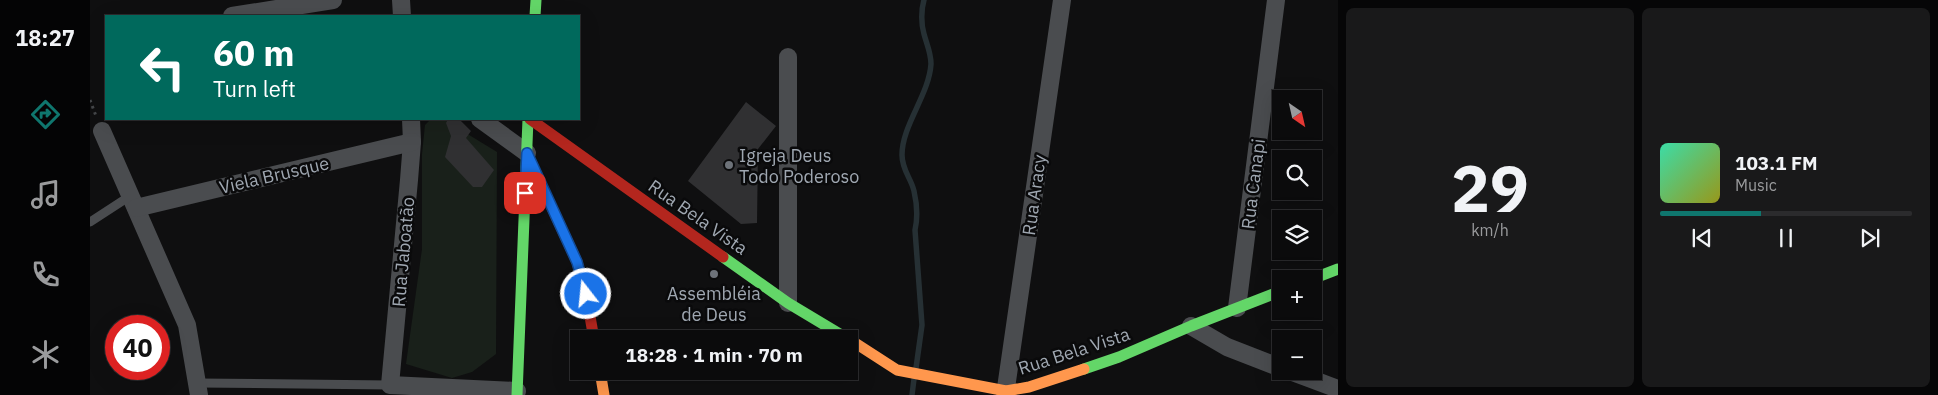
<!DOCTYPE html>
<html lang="en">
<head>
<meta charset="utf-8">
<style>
  :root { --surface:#0b0b0c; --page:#19191a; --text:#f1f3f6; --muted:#9a9b9d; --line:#2b2b2d; --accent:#0f766e }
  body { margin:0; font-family:"IBM Plex Sans",sans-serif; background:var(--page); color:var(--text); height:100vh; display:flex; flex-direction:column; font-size:19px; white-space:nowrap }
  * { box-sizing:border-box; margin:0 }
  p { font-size:16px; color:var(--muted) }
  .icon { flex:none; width:28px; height:28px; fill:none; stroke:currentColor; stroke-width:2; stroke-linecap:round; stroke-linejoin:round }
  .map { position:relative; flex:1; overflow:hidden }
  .details { display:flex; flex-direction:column; gap:8px; padding:8px; background:#060607; width:600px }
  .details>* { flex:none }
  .top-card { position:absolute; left:15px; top:15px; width:475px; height:105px; border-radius:0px; box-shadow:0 5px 20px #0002,0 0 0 1px var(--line); background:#00695c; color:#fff; overflow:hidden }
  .needle { width:32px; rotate:146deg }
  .buttons { position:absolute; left:1182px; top:90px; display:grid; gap:10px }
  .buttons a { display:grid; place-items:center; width:50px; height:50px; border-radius:0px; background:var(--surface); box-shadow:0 5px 20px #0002,0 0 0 1px var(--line); font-size:25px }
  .speed { position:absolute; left:15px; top:315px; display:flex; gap:10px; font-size:25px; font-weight:700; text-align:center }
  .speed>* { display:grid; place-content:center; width:65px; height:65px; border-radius:50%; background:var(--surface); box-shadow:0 5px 20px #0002,0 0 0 1px var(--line); line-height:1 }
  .speed .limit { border:8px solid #d22; background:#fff; color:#111 }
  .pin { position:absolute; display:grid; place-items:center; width:42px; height:42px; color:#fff; margin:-21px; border-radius:10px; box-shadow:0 2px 8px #0006 }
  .me { position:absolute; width:55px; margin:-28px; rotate:344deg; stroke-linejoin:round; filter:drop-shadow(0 0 4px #0008) }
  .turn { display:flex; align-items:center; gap:18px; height:105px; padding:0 25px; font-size:22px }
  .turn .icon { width:65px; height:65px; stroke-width:2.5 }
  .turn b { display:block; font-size:35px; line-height:42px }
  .details .tile { flex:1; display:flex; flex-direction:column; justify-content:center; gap:8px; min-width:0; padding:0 18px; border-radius:8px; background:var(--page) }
  .details .dial { align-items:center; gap:0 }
  .dial b { font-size:65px; line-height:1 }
  .song { display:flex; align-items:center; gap:15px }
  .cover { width:60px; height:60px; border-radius:8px; background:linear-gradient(135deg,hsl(160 70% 55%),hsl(60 70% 35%)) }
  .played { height:5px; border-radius:2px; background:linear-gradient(90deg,var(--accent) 40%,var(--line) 40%) }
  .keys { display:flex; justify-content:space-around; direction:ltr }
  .details .tiles { flex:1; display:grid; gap:8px; grid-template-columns:repeat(2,1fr) }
  .trip { position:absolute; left:480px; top:330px; width:288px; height:50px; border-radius:0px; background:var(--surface); box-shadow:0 5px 20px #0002,0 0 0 1px var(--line); font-weight:700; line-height:50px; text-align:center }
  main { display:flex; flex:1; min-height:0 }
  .menu { display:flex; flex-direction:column; width:90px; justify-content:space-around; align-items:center; background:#040405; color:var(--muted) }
  .menu .icon { width:35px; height:35px }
  .menu .on { color:var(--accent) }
  .menu b { font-size:22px; color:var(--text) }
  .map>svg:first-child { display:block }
  .green { fill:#19201a }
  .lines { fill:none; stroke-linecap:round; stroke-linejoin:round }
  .stream { stroke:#263034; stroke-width:5.5 }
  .building { fill:#303032 }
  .path { stroke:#45474a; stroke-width:3; stroke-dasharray:2.5 4; stroke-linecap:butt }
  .lane { stroke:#4a4c4f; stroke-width:9 }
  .street { stroke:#4a4c4f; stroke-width:18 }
  .fast { stroke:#63d668; stroke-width:11 }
  .slow { stroke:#ff974d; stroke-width:11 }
  .jam { stroke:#b3261e; stroke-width:11 }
  .route-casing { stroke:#114b97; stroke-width:12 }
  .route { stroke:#1a73e8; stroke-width:9 }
  .poi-dot { fill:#6d7279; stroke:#0a0a0b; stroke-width:2 }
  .labels { text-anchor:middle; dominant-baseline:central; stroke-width:5; stroke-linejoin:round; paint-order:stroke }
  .poi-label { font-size:18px; fill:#9fa7b1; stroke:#0a0a0b; text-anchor:start }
  .street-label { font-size:18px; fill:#9fa7b1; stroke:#0a0a0b }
</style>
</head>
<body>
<main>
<nav class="menu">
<b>18:27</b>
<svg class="icon on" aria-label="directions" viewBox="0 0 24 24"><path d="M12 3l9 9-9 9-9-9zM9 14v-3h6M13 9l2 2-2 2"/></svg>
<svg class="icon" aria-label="music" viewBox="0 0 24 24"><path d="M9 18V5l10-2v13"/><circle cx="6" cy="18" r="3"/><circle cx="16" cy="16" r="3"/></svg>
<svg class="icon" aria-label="phone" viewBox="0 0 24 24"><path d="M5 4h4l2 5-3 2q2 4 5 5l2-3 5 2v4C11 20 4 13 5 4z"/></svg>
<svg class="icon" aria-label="climate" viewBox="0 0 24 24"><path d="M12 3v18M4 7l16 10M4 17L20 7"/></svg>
</nav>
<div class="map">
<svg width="1248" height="395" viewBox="0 0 1248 395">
  <rect width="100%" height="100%" fill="#0f0f10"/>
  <path class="green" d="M 341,119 L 353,119 L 407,152 L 406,354 L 382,372 L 362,378 L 316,364 L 332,249 L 332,154 L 335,125 Z"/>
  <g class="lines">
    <g class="stream">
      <path d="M 826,368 L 832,325 L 825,230 C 828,217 827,204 824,191 C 821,178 812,170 812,155 C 812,125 839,95 841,64 C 841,53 837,45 834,34 C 831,24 831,10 834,0"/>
      <path d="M 822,395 L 824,379"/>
    </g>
  </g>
  <g class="building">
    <path d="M 656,102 L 686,126 L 668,149 L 667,223 L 651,224 L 598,181 Z"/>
    <path d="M 358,119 L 369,119 L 381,131 L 376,138 L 404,170 L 392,187 L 383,187 L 355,157 L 361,136 L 356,123 Z"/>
  </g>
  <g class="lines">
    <path class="path" d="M 0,100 L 6,116"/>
    <g class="lane">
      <path d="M 0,222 L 40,196"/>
      <path d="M 108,383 L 300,385"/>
    </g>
    <g class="street">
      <path d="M 311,0 L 312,16"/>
      <path d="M 142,16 L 243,0"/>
      <path d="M 698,57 L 698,303"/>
      <path d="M 321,119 L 322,142 L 319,180 L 300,385 L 427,391"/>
      <path d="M 390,119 L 437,153"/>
      <path d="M 12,131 L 97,325 L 109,395"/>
      <path d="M 46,208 L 322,142"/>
      <path d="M 1147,308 L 1186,0"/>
      <path d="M 1101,326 L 1137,347 L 1191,368"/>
      <path d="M 1200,371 L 1248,389"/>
      <path d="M 915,395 L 972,0"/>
    </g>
    <g class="fast">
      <path d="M 445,16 L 446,0"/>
      <path d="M 633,257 L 698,303 L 758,339"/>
      <path d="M 1222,279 L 1248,269"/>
      <path d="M 994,369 L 1029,357 L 1101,326 L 1191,291"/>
      <path d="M 427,395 L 438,119"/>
    </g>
    <g class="slow">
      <path d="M 759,339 L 807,370 L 916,391 L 939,387 L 994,369"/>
      <path d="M 510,371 L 514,395"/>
    </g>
    <g class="jam">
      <path d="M 440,119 L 633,257"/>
      <path d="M 439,158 L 487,262 L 496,294 L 504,339"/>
    </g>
  </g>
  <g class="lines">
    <defs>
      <path id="route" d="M 435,193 L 437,153 L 487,262 L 496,294"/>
    </defs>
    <use href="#route" class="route-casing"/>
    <use href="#route" class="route"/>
  </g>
  <g class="poi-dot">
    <circle cx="639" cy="165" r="5"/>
    <circle cx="624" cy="274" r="5"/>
  </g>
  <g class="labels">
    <g class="poi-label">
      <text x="649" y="155">Igreja Deus<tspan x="649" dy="21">Todo Poderoso</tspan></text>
      <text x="624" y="293" text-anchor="middle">Assembléia<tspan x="624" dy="21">de Deus</tspan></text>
    </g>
    <g class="street-label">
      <text transform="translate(184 175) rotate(-13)">Viela Brusque</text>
      <text transform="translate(1163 184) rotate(-83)">Rua Canapi</text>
      <text transform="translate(944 195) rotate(-82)">Rua Aracy</text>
      <text transform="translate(608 217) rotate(35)">Rua Bela Vista</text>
      <text transform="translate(313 252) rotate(-85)">Rua Jaboatão</text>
      <text transform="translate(984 351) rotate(-18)">Rua Bela Vista</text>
    </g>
  </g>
</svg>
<div class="buttons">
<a><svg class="needle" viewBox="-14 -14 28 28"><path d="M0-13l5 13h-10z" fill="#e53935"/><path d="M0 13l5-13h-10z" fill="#9a9b9d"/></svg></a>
<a><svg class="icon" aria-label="search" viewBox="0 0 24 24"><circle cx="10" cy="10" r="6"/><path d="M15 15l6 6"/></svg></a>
<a><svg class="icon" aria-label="layers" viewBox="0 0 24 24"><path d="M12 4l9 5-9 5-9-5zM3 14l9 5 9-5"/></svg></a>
<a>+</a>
<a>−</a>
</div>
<div class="speed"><div class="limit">40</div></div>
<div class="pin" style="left:435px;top:193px;background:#d93025"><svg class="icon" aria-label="arrive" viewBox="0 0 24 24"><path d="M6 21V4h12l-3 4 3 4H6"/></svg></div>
<svg class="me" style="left:496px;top:294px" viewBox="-20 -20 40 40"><circle r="17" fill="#1a73e8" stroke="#fff" stroke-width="3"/><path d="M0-11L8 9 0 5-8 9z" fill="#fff"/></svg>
<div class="trip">18:28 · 1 min · 70 m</div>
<div class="top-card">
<div class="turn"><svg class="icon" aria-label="left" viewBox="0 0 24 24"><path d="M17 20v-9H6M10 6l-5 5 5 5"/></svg><div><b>60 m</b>Turn left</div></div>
</div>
</div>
<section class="details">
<div class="tiles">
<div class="tile dial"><b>29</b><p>km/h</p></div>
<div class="tile">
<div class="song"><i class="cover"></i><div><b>103.1 FM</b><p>Music</p></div></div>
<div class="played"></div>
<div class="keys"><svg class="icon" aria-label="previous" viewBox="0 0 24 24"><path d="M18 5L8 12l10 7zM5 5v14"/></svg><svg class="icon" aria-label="pause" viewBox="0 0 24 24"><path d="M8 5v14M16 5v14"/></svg><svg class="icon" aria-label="next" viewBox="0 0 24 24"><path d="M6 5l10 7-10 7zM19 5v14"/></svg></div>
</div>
</div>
</section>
</main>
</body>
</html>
